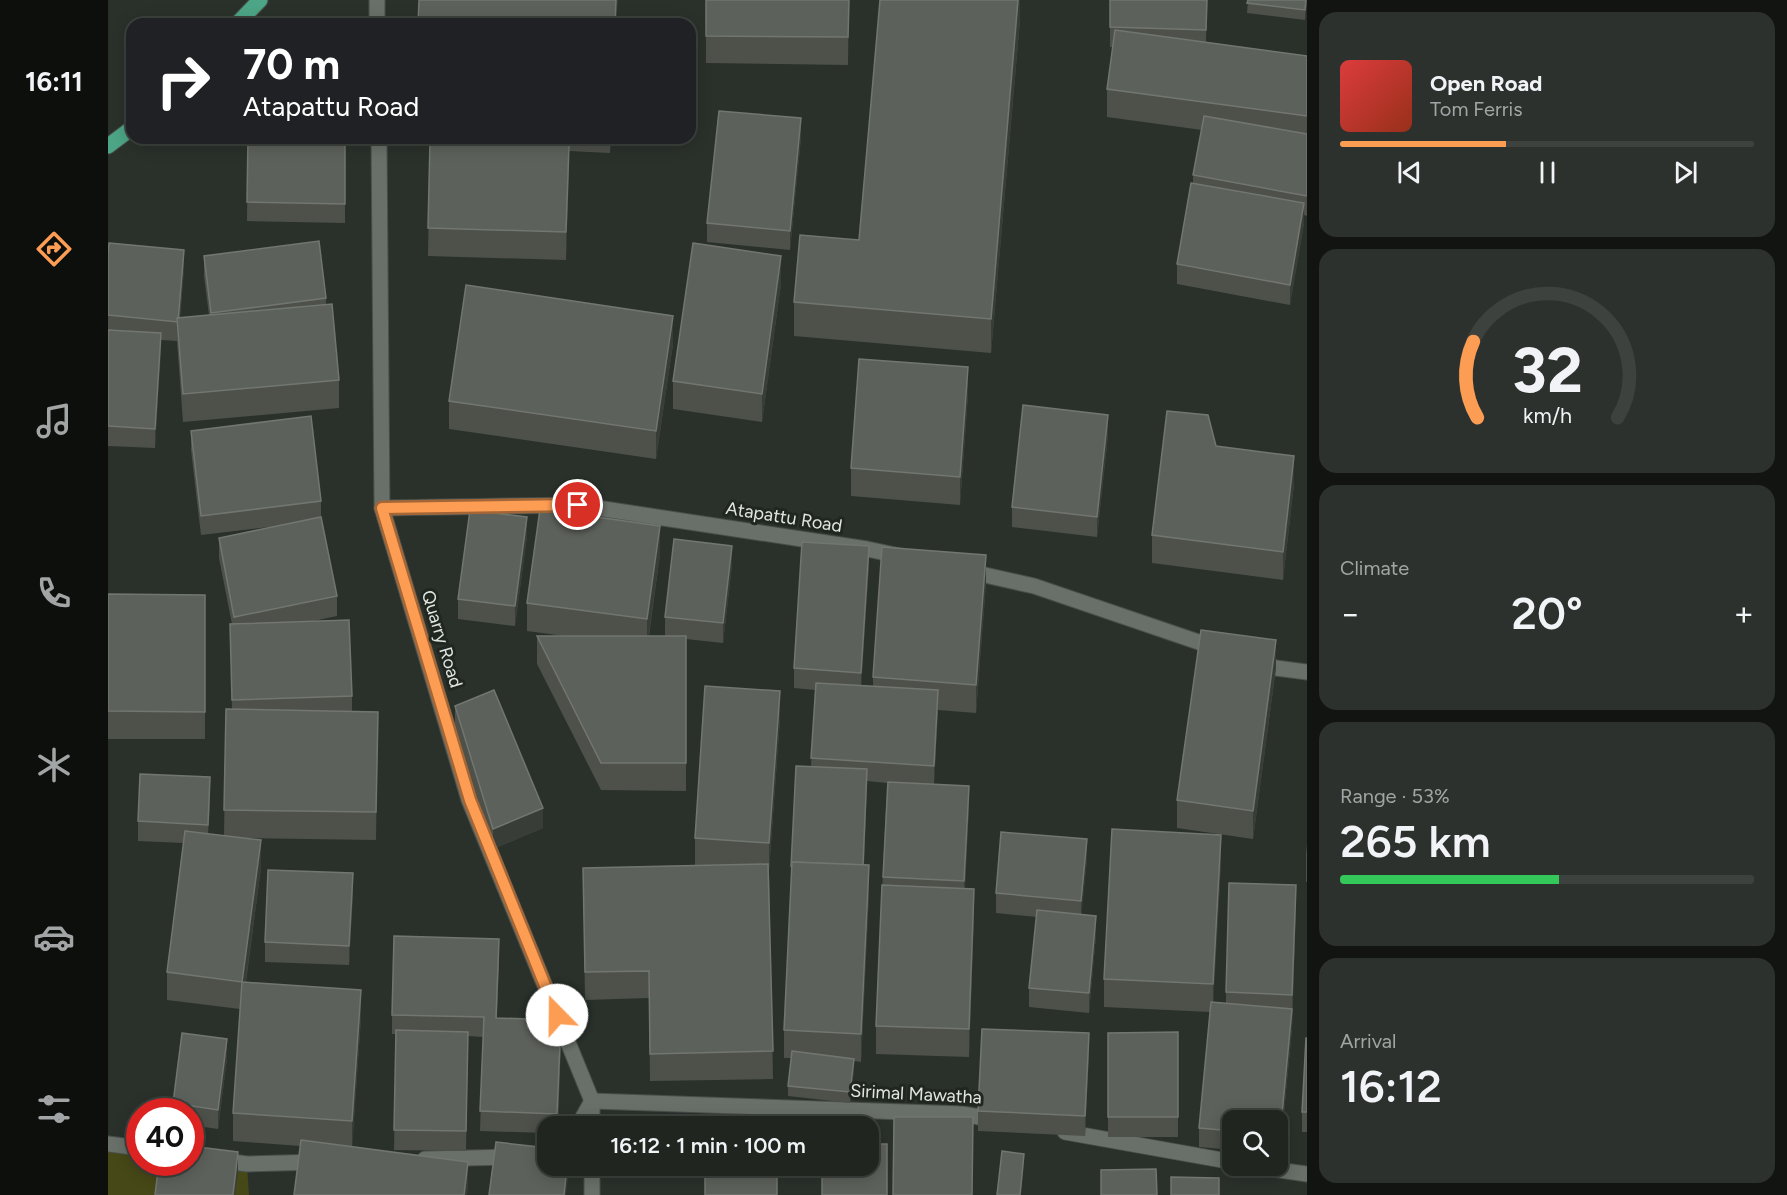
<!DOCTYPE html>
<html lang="en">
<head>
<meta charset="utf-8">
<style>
  :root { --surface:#202520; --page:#2d312d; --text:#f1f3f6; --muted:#a2a5a5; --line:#3d423e; --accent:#fc9d53 }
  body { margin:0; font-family:Figtree,sans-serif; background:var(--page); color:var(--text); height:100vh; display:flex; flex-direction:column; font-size:22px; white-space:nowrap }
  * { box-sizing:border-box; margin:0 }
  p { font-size:20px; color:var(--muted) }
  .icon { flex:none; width:33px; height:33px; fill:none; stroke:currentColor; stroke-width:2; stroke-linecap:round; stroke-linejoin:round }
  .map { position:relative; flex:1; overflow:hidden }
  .drawer { display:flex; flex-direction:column; gap:12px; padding:12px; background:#121412; width:480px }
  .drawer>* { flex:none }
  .hud { position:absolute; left:18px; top:18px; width:570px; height:126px; border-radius:18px; box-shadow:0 3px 15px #0003,0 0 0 2px var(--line); background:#202124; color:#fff; overflow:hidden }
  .controls { position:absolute; left:1114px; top:1110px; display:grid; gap:12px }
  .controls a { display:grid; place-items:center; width:66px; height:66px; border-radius:12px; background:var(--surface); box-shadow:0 3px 15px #0003,0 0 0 2px var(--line); font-size:30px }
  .speed { position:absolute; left:18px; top:1098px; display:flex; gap:12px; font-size:30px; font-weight:700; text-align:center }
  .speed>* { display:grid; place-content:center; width:78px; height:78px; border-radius:50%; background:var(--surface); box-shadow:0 3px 15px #0003,0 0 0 2px var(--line); line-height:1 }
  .speed .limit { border:9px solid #d22; background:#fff; color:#111 }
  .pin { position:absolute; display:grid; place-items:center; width:51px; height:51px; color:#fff; margin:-26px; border:3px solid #fff; border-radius:50%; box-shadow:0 2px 6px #0007 }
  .me { position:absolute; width:66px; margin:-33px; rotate:338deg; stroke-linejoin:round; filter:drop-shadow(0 0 4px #0008) }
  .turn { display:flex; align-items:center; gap:21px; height:126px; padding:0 18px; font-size:27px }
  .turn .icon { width:78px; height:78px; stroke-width:2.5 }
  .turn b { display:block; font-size:42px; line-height:51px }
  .big { font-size:45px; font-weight:600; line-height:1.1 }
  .drawer .card { flex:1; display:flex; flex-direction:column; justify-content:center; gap:9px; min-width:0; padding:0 21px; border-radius:18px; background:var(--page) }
  .drawer .dial { align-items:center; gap:0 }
  .dial svg { height:156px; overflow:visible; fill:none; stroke:var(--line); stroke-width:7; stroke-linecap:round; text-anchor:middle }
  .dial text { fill:var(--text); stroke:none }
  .song { display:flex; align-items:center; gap:18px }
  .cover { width:72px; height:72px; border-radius:9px; background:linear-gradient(135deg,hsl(0 70% 55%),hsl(10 70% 35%)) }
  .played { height:6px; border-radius:3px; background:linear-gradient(90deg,var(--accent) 40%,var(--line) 40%) }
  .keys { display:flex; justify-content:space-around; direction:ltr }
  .heat { display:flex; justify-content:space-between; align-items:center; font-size:33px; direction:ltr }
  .charge { height:9px; border-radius:4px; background:linear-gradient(90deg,#34c759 53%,var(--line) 0) }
  .trip { position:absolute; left:429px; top:1116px; width:342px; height:60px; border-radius:18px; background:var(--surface); box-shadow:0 3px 15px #0003,0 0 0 2px var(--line); font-weight:600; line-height:60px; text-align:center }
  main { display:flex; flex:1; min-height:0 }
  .dock { display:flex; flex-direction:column; width:108px; justify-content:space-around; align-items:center; background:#0d0f0d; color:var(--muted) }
  .dock .icon { width:42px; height:42px }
  .dock .current { color:var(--accent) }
  .dock b { font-size:27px; color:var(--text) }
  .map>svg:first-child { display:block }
  .green { fill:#464817 }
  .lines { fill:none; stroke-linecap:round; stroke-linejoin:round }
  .minor-casing { stroke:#494e49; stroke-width:17 }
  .major-casing { stroke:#494e49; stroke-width:17 }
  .minor { stroke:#687069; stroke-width:15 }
  .major { stroke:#4ca586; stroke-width:15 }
  .wall { fill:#4d514a }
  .shaded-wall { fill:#383e37 }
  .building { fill:#5d615b; stroke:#727670; stroke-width:1.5 }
  .route-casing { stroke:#a46636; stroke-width:15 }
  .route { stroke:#fc9d53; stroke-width:10 }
  .labels { text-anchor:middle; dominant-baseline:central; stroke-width:6; stroke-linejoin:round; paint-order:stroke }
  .street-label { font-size:18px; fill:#e2e6e2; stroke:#202721 }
</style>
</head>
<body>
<main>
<nav class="dock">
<b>16:11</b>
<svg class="icon current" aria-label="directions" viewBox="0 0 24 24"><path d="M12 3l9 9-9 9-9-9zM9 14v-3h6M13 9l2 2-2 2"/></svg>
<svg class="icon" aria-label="music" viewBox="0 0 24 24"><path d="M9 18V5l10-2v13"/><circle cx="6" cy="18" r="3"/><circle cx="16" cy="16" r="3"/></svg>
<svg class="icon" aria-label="phone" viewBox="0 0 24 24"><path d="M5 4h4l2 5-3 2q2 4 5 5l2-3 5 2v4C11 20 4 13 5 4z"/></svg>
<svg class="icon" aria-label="climate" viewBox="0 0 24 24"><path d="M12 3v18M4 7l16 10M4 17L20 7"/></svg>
<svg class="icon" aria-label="car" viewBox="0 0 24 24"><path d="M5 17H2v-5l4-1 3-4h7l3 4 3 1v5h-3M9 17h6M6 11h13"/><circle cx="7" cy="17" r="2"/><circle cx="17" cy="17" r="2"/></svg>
<svg class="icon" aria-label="filters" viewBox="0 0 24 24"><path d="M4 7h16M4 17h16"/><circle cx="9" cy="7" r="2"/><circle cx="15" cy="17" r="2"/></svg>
</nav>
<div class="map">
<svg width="1199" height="1195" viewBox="0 0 1199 1195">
  <rect width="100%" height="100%" fill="#2a312b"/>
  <path class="green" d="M 0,1144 L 31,1148 L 32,1162 L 139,1164 L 141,1195 L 0,1195 Z"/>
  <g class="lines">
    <defs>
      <g id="minor">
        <path d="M 269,0 L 269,24"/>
        <path d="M 271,138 L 274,508 L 361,800 L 484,1101 L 484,1126"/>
        <path d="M 274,508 L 470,505 L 759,549 L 792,556"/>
        <path d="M 859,571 L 926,586 L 1111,649"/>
        <path d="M 1151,662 L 1168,668 L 1199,672"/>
        <path d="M 470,1126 L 484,1101 L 854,1114 L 889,1120"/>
        <path d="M 957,1132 L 1125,1162"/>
        <path d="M 0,1144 L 32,1148"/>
        <path d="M 82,1156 L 139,1164 L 209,1162"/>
        <path d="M 317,1159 L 440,1156"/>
        <path d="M 484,1166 L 484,1195"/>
        <path d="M 1143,1166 L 1199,1174"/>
      </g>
      <g id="major">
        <path d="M 129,24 L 152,0"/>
        <path d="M 0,146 L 24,128"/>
      </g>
    </defs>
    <use href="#minor" class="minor-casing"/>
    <use href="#major" class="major-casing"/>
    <use href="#minor" class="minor"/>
    <use href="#major" class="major"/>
  </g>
  <g class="wall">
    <path d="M 598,0 L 741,0 L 740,65 L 598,63 Z"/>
    <path d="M 912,0 L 912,20 L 883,353 L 686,336 L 686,302 L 751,240 Z"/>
    <path d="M 1099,0 L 1098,42 L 1199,56 L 1199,216 L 1196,215 L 1196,223 L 1182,305 L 1069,284 L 1069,264 L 1085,184 L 1085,175 L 1094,130 L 999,117 L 999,89 L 1005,47 L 1002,47 L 1002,27 Z"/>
    <path d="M 1140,0 L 1199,0 L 1197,20 L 1139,13 Z"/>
    <path d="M 140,138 L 237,138 L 237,223 L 139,221 Z"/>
    <path d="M 306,138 L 503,138 L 502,153 L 461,151 L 458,260 L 320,256 L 322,144 L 306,144 Z"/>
    <path d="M 693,138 L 682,250 L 599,242 L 599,223 Z"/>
    <path d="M 0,254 L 76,269 L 72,318 L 101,315 L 96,276 L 96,256 L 218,298 L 218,305 L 231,380 L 231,408 L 75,422 L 69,341 L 53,340 L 47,448 L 0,446 Z"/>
    <path d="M 673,284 L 654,422 L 565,409 L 565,381 Z"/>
    <path d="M 565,344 L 548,459 L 341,429 L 341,401 Z"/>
    <path d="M 860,395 L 852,505 L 743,496 L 743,468 Z"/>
    <path d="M 83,431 L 213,501 L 213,519 L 229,596 L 229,616 L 201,622 L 244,696 L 244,711 L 270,712 L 268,840 L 132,838 L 153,868 L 138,982 L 253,1018 L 244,1147 L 360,1189 L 192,1146 L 125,1141 L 125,1113 L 132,1009 L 59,1000 L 59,972 L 75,843 L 30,841 L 30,821 L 102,797 L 100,834 L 116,836 L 118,709 L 124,709 L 122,624 L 124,624 L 111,558 L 111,538 L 169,526 L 93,535 L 83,450 Z"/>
    <path d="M 1000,435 L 989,537 L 904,527 L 904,507 Z"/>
    <path d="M 1108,446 L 1186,484 L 1175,580 L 1044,563 L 1044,535 Z"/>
    <path d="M 419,536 L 407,626 L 350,619 L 350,599 Z"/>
    <path d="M 552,554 L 541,636 L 557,636 L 557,617 L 624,565 L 615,643 L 578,639 L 578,791 L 493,790 L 429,664 L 429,636 L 456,636 L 419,631 L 419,603 Z"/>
    <path d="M 761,565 L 753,685 L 765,686 L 765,677 L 878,583 L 868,713 L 830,710 L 826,784 L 861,806 L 857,888 L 866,916 L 861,1057 L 768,1054 L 768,1026 L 779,783 L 759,781 L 756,865 L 761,893 L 753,1062 L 746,1061 L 746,1069 L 742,1103 L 680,1096 L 680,1086 L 683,1058 L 676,1058 L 676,1030 L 703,767 L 707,690 L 686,688 L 686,668 Z"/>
    <path d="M 0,594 L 97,595 L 97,739 L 0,739 Z"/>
    <path d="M 1168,668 L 1145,839 L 1069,828 L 1069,800 Z"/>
    <path d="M 347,706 L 435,828 L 385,849 L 347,726 Z"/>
    <path d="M 672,719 L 661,871 L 665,1079 L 542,1081 L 541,998 L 477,1000 L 475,868 L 587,865 L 587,838 Z"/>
    <path d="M 1199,844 L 1199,882 L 1198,882 L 1198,854 Z"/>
    <path d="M 979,859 L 973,914 L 988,935 L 981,1013 L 921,1007 L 921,988 L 929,917 L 888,913 L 888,893 Z"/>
    <path d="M 1113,863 L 1105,1002 L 1118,1003 L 1118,992 L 1188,905 L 1184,1029 L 1172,1154 L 1170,1154 L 1170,1120 L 1125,1120 L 1125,1150 L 1091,1147 L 1091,1128 L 1102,1012 L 996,1007 L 996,979 Z"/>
    <path d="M 245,893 L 241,965 L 157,962 L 157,942 Z"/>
    <path d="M 391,959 L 389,1018 L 453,1040 L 450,1126 L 440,1126 L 440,1133 L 372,1131 L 375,1037 L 360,1036 L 358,1151 L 286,1150 L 288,1034 L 284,1034 L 284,1015 Z"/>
    <path d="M 1070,1032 L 1070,1137 L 1000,1137 L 1000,1033 Z"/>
    <path d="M 1199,1038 L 1199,1132 L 1194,1132 L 1194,1112 Z"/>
    <path d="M 981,1053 L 977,1136 L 870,1131 L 870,1111 Z"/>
    <path d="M 119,1058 L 110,1129 L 82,1125 L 82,1112 L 65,1112 L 65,1103 Z"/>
  </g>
  <g class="shaded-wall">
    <path d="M 508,0 L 510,0 L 508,24 L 507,24 Z"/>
    <path d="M 910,0 L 912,0 L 912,20 L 883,353 L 883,319 Z"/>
    <path d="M 1198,0 L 1199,0 L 1199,3 L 1197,20 Z"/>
    <path d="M 693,118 L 693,138 L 682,250 L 682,231 Z"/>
    <path d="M 461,145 L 461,173 L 458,260 L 458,232 Z"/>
    <path d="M 1196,203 L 1196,223 L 1182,305 L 1182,285 Z"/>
    <path d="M 76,250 L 76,269 L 70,332 L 70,322 Z"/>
    <path d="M 673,256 L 673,284 L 654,422 L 654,394 Z"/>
    <path d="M 565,316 L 565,344 L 548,459 L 548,431 Z"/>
    <path d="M 53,333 L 53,353 L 47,448 L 47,429 Z"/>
    <path d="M 860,367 L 860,395 L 852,505 L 852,477 Z"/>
    <path d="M 1000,415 L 1000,435 L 989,537 L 989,517 Z"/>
    <path d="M 1186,456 L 1186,484 L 1175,580 L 1175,552 Z"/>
    <path d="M 419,517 L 419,536 L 407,626 L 407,606 Z"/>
    <path d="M 552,526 L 552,554 L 539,647 L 539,619 Z"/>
    <path d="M 624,546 L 624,565 L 615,643 L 615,623 Z"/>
    <path d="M 761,546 L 761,565 L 753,693 L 753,673 Z"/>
    <path d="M 878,555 L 878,583 L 868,713 L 868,685 Z"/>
    <path d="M 1168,640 L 1168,668 L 1145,839 L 1145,811 Z"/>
    <path d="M 830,690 L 830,709 L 826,786 L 826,766 Z"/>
    <path d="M 672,691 L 672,719 L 661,871 L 661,843 Z"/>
    <path d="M 759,769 L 759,789 L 755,890 L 755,870 Z"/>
    <path d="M 102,777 L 102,797 L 100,844 L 100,825 Z"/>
    <path d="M 861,786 L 861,806 L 856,900 L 856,881 Z"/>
    <path d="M 435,808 L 435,828 L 385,849 L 385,829 Z"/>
    <path d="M 1113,835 L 1113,863 L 1105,1012 L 1105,984 Z"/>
    <path d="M 979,839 L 979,859 L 973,921 L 973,901 Z"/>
    <path d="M 153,840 L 153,868 L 134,1009 L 134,982 Z"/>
    <path d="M 761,865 L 761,893 L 753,1062 L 753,1034 Z"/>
    <path d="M 245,873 L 245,893 L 241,965 L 241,946 Z"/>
    <path d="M 1188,885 L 1188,905 L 1184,1014 L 1184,995 Z"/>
    <path d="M 866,889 L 866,916 L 861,1057 L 861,1029 Z"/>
    <path d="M 988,916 L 988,935 L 981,1013 L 981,993 Z"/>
    <path d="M 253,990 L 253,1018 L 244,1149 L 244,1121 Z"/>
    <path d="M 1184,1009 L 1184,1029 L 1172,1154 L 1172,1135 Z"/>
    <path d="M 453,1020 L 453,1040 L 449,1126 L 449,1114 Z"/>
    <path d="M 981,1033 L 981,1053 L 977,1136 L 977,1116 Z"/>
    <path d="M 119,1039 L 119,1058 L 110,1129 L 110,1110 Z"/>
    <path d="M 746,1059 L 746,1069 L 742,1103 L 742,1092 Z"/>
    <path d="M 130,1152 L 130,1172 L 127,1195 L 125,1195 Z"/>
    <path d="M 916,1154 L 916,1164 L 913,1195 L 912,1195 Z"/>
    <path d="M 360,1162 L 360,1189 L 359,1195 L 356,1195 Z"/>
    <path d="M 459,1166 L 461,1166 L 461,1171 L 458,1195 L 456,1195 Z"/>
  </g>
  <g class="building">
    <path d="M 311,0 L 508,0 L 507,24 L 310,24 Z"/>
    <path d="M 598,0 L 741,0 L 740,37 L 598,36 Z"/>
    <path d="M 772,0 L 910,0 L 883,319 L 686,302 L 692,235 L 751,240 Z"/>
    <path d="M 1002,0 L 1099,0 L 1098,30 L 1002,27 Z"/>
    <path d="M 1140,0 L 1198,0 L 1197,10 L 1139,3 Z"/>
    <path d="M 1007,30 L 1199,56 L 1199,116 L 999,89 Z"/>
    <path d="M 611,111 L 693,118 L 682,231 L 599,223 Z"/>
    <path d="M 1096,116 L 1199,134 L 1199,196 L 1085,175 Z"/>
    <path d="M 140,138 L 237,138 L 237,204 L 139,202 Z"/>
    <path d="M 322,141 L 461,145 L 458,232 L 320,228 Z"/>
    <path d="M 1083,183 L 1196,203 L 1182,285 L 1069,264 Z"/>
    <path d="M 211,241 L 218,298 L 103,313 L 96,256 Z"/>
    <path d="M 1,243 L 76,250 L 70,322 L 0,315 L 0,254 Z"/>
    <path d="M 585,243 L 673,256 L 654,394 L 565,381 Z"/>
    <path d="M 358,285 L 565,316 L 548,431 L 341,401 Z"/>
    <path d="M 224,304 L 231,380 L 75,394 L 69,318 Z"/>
    <path d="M 0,330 L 53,333 L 47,429 L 0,426 Z"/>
    <path d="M 751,359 L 860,367 L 852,477 L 743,468 Z"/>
    <path d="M 915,405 L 1000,415 L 989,517 L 904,507 Z"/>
    <path d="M 1059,411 L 1100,415 L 1108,446 L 1186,456 L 1175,552 L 1044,535 Z"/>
    <path d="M 203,416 L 213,501 L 93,516 L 83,431 Z"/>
    <path d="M 432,509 L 552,526 L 539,619 L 419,603 Z"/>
    <path d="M 362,510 L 419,517 L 407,606 L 350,599 Z"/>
    <path d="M 213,517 L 229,596 L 126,617 L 111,538 Z"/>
    <path d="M 566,539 L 624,546 L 615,623 L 557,617 Z"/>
    <path d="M 694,542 L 761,546 L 753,673 L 686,668 Z"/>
    <path d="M 774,547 L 878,555 L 868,685 L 765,677 Z"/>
    <path d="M 0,594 L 97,595 L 97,712 L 0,711 Z"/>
    <path d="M 241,620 L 244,696 L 124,700 L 122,624 Z"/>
    <path d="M 1093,630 L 1168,640 L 1145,811 L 1069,800 Z"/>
    <path d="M 429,636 L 578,636 L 578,763 L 493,763 Z"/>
    <path d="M 708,683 L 830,690 L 826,766 L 703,758 Z"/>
    <path d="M 597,686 L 672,691 L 661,843 L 587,838 Z"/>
    <path d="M 386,690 L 435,808 L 385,829 L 347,706 Z"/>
    <path d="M 118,709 L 270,712 L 268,812 L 116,810 Z"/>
    <path d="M 688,766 L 759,769 L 755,865 L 684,862 L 683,867 Z"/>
    <path d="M 32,774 L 102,777 L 100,825 L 30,821 Z"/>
    <path d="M 780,782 L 861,786 L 856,881 L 775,877 Z"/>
    <path d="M 1004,829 L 1113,835 L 1105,984 L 996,979 Z"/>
    <path d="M 77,831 L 153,840 L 134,982 L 59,972 Z"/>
    <path d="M 893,832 L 979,839 L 973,901 L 888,893 Z"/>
    <path d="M 684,862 L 761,865 L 753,1034 L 676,1030 Z"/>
    <path d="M 660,864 L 665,1051 L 542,1054 L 541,971 L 477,972 L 475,868 Z"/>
    <path d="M 160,870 L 245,873 L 241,946 L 157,942 Z"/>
    <path d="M 1121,883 L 1188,885 L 1184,995 L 1118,992 Z"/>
    <path d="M 774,885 L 866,889 L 861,1029 L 768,1026 Z"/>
    <path d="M 929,910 L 988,916 L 981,993 L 921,988 Z"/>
    <path d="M 286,936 L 391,939 L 388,1018 L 453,1020 L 449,1114 L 372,1111 L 376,1017 L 284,1015 Z"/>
    <path d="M 134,982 L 253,990 L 244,1121 L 125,1113 Z"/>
    <path d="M 1103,1002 L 1184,1009 L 1172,1135 L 1170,1135 L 1170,1120 L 1125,1120 L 1125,1131 L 1091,1128 Z"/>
    <path d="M 874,1029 L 981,1033 L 977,1116 L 870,1111 Z"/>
    <path d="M 288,1030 L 360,1032 L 358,1131 L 286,1130 Z"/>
    <path d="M 1070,1032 L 1070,1117 L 1000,1117 L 1000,1033 Z"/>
    <path d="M 74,1033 L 119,1039 L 110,1110 L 65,1103 Z"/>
    <path d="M 1198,1038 L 1199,1038 L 1199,1112 L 1194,1112 Z"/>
    <path d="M 684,1051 L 746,1059 L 742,1092 L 680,1086 Z"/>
    <path d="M 786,1117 L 865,1117 L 864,1195 L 785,1195 Z"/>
    <path d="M 193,1140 L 360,1162 L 356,1195 L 186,1195 Z"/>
    <path d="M 388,1142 L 440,1148 L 440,1166 L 459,1166 L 456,1195 L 381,1195 Z"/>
    <path d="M 760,1144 L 779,1144 L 779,1195 L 714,1195 L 714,1166 L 760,1166 Z"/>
    <path d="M 82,1146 L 130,1152 L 125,1195 L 47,1195 L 51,1162 L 82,1162 Z"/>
    <path d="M 894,1151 L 916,1154 L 912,1195 L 889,1195 Z"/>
    <rect x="597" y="1166" width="72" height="29"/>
    <path d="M 1048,1169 L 1049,1195 L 993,1195 L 993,1170 Z"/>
    <path d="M 1063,1177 L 1111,1178 L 1111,1195 L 1063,1195 Z"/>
  </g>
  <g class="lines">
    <defs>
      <path id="route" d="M 449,1015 L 362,800 L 274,508 L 470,505"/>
    </defs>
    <use href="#route" class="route-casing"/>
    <use href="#route" class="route"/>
  </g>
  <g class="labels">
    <g class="street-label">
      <text transform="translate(676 517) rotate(9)">Atapattu Road</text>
      <text transform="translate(334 639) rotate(73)">Quarry Road</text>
      <text transform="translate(808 1094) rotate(3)">Sirimal Mawatha</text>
    </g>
  </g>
</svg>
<div class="controls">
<a><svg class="icon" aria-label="search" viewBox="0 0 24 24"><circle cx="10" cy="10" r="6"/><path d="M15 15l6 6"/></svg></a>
</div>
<div class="speed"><div class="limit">40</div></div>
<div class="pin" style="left:470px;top:505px;background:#d93025"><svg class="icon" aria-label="arrive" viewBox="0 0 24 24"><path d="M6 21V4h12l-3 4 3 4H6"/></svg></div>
<svg class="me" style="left:449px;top:1015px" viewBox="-20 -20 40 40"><circle r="19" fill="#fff"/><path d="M0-13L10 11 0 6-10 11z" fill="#fc9d53"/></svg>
<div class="trip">16:12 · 1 min · 100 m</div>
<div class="hud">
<div class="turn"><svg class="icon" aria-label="right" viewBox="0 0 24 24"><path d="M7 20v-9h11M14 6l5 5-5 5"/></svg><div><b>70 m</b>Atapattu Road</div></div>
</div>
</div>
<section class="drawer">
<div class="card">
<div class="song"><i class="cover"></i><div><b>Open Road</b><p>Tom Ferris</p></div></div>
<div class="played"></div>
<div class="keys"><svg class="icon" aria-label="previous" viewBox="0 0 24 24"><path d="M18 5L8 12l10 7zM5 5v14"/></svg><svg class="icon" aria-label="pause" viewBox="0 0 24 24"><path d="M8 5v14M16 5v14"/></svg><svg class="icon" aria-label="next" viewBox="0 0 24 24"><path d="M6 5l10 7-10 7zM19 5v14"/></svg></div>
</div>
<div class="card dial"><svg viewBox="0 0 100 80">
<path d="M14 69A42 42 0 1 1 86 69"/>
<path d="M14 69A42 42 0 0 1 12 30" stroke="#fc9d53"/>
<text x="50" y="56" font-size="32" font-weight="700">32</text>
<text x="50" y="72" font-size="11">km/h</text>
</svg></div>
<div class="card"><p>Climate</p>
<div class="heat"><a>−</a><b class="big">20°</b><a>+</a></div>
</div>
<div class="card"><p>Range · 53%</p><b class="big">265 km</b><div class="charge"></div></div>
<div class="card"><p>Arrival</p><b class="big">16:12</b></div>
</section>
</main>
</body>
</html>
